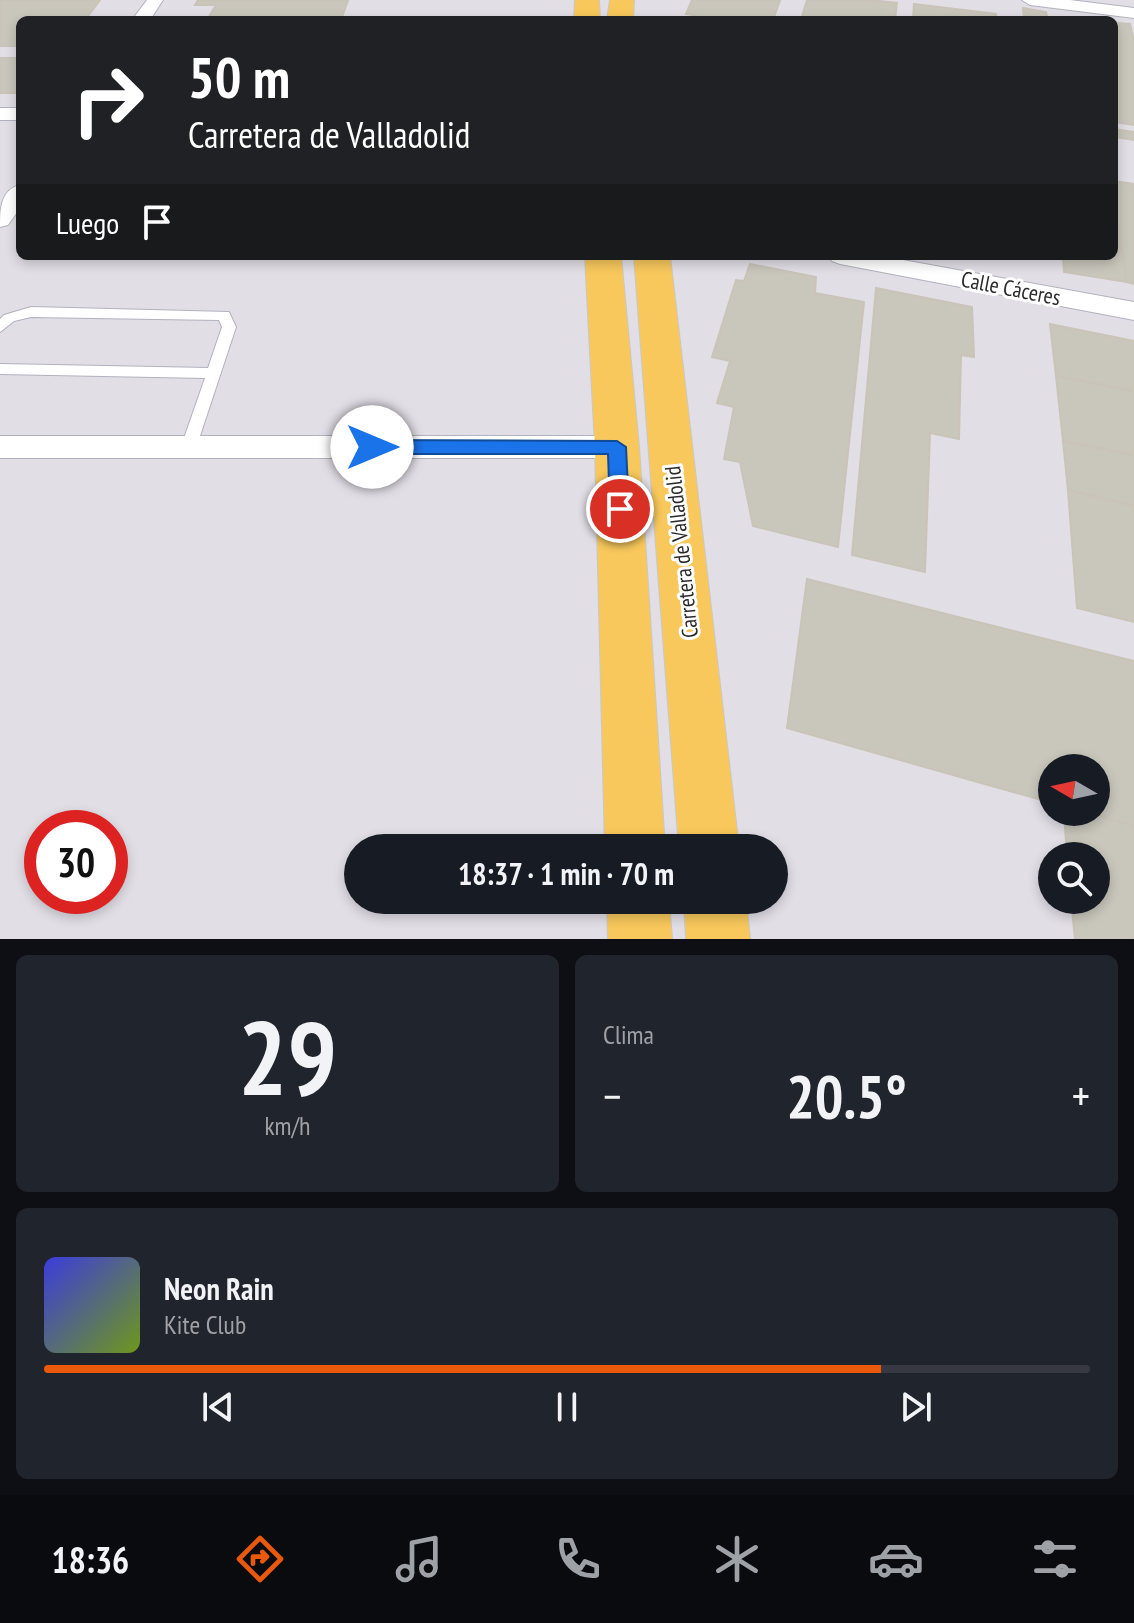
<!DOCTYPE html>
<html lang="es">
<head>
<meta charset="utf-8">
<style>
  :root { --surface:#171b24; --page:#20242c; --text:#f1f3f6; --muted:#9ea1a6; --line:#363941; --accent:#ea580c }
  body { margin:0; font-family:"PT Sans Narrow",sans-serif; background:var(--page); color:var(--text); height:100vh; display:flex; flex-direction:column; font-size:30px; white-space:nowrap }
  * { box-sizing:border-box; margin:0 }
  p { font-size:26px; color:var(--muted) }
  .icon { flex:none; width:44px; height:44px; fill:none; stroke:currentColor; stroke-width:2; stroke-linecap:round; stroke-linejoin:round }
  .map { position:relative; height:939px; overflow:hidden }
  .panel { display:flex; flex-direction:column; gap:16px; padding:16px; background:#0d0f14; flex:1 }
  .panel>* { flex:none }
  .guide { position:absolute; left:16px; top:16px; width:1102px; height:244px; border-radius:12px; box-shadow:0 4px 12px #0003; background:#202124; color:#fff; overflow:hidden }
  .needle { width:52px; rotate:279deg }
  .tools { position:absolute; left:1038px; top:754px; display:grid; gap:16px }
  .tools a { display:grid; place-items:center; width:72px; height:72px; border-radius:50%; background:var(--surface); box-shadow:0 4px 12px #0003; font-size:40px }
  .speed { position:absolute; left:24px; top:810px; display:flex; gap:16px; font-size:40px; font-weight:700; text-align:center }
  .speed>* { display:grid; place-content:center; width:104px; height:104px; border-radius:50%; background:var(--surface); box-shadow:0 4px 12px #0003; line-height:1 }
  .speed .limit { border:12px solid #d22; background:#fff; color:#111 }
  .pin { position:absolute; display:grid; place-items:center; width:68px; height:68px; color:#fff; margin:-34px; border:4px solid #fff; border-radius:50%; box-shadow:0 2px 8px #0007 }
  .me { position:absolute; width:88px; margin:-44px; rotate:90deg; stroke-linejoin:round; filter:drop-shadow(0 0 6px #0008) }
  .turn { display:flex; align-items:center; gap:28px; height:168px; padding:0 40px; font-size:36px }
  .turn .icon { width:104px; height:104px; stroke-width:2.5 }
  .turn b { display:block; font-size:56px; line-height:68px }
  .then { display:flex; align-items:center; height:76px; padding:0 40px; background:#0003; gap:16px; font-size:30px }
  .big { font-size:60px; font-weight:800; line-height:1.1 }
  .panel .tile { flex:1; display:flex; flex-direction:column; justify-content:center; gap:12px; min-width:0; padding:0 28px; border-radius:12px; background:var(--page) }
  .panel .dial { align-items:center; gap:0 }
  .dial b { font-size:104px; line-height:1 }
  .song { display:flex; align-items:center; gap:24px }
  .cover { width:96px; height:96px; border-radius:12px; background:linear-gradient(135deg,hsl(240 70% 55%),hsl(80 70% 35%)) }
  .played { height:8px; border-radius:4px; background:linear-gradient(90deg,var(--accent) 80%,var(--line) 80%) }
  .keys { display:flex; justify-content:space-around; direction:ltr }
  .heat { display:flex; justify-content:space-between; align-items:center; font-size:44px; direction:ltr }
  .panel .tiles { flex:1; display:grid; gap:16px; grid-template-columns:1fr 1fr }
  .tile:last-child { grid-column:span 2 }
  .trip { position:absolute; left:344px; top:834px; width:444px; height:80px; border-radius:40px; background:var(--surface); box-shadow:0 4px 12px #0003; font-weight:800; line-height:80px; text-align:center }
  .tabs { display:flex; height:128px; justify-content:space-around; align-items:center; background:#090b0e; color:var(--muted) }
  .tabs .icon { width:56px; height:56px }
  .tabs .current { color:var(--accent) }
  .tabs b { font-size:36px; color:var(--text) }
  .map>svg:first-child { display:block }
  .industrial { fill:#e1dee6; fill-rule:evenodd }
  .building { fill:#c9c6bc; stroke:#c9c4b7; stroke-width:2 }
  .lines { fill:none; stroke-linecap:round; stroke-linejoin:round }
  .service-casing { stroke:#b1b2bf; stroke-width:2 }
  .minor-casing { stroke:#b1b2bf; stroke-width:2 }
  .trunk-casing { stroke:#c8c8c8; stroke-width:2 }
  .service { fill:#fff; fill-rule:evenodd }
  .minor { fill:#fff; fill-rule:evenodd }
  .trunk { fill:#f8c85c; fill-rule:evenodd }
  .route { fill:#1a73e8; stroke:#114b97; stroke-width:2 }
  .labels { text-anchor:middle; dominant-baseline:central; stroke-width:6; stroke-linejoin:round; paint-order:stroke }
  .street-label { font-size:22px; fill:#2b2b2b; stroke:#fff }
</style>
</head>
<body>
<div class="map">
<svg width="1134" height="939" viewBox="0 0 1134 939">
  <rect width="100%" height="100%" fill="#ede8de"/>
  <path class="industrial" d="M 0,0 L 1134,0 L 1134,939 L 0,939 ZM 20,20 L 1114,20 L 1114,256 L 20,256 ZM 1052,768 L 1096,768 L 1096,812 L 1052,812 ZM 42,828 L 110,828 L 110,896 L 42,896 ZM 358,848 L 774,848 L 774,900 L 358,900 ZM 1052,856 L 1096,856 L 1096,900 L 1052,900 Z"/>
  <g class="building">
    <path d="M 0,0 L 100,0 L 85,20 L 20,20 L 20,46 L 0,46 Z"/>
    <path d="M 198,0 L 348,0 L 341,20 L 207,20 L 216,5 L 195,5 Z"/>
    <path d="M 692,0 L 780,0 L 773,20 L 697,20 L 699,16 L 686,14 Z"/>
    <path d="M 807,0 L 870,0 L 897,3 L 895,20 L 801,20 Z"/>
    <path d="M 914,4 L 996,14 L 996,20 L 913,20 Z"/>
    <path d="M 1023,8 L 1046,12 L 1048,20 L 1024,20 Z"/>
    <path d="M 1114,23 L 1130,24 L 1134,41 L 1134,125 L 1114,122 Z"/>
    <rect x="0" y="58" width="20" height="35"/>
    <path d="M 1114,129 L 1134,132 L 1134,140 L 1114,137 Z"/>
    <path d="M 1114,181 L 1134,184 L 1134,284 L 1127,282 L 1114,202 Z"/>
    <path d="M 1114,202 L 1127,282 L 1064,272 L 1063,256 L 1114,256 Z"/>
    <path d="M 750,264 L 816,277 L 815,293 L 864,302 L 838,547 L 753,526 L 740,462 L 724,459 L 734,407 L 717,403 L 730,361 L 712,357 L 736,280 L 744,281 Z"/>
    <path d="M 876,288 L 972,307 L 974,357 L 961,355 L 959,439 L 930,433 L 925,572 L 852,555 Z"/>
    <path d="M 1050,324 L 1134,341 L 1134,391 L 1056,376 Z"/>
    <path d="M 1056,376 L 1134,391 L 1134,455 L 1063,441 Z"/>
    <path d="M 1063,441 L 1134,455 L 1134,506 L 1068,490 Z"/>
    <path d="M 1068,490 L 1134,506 L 1134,622 L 1077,608 Z"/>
    <path d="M 807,579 L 1134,661 L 1134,826 L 1085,812 L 1096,812 L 1096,768 L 1052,768 L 1052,803 L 787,728 Z"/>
    <path d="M 1064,812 L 1085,812 L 1134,826 L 1134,939 L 1075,939 L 1071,900 L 1096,900 L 1096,856 L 1067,856 Z"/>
  </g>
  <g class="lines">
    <defs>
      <path id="service" d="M 31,307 L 229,312 L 236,327 L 195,451 L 183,451 L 181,447 L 205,378 L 0,374 L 0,364 L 208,368 L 222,327 L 219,320 L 31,317 L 14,321 L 0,332 L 0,319 L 4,315 Z"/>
      <g id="minor">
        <path d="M 147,0 L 163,0 L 150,20 L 132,20 Z"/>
        <path d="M 1022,0 L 1070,0 L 1134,8 L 1134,18 L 1030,5 Z"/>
        <rect x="0" y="108" width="20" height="12"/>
        <path d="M 20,185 L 20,208 L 8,225 L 0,227 C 0,210 0,190 20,185 Z"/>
        <path d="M 828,256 L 881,256 L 1134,302 L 1134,320 L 840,264 L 832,261 Z"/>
        <path d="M 0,436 L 617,436 L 627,439 L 632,447 L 627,455 L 617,458 L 0,458 Z"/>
      </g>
      <g id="trunk">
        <path d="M 575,0 L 599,0 L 600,20 L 574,20 Z"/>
        <path d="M 610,0 L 634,0 L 633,20 L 607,20 Z"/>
        <path d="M 585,256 L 621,256 L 639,447 L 665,848 L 605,848 L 595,447 Z"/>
        <path d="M 634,256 L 670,256 L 739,848 L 679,848 Z"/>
        <path d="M 607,900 L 669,900 L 672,939 L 608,939 Z"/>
        <path d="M 684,900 L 746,900 L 750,939 L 686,939 Z"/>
      </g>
    </defs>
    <use href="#service" class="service-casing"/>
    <use href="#minor" class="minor-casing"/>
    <use href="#trunk" class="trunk-casing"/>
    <use href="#service" class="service"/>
    <use href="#minor" class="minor"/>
    <use href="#trunk" class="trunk"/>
  </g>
  <path class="route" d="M 372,440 L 617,441 L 626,447 L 629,509 L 626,514 L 613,514 L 610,509 L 608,454 L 372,454 L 363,447 Z"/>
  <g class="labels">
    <g class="street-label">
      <text transform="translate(1011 288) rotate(11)">Calle Cáceres</text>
      <text transform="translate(681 552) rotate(-96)">Carretera de Valladolid</text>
    </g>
  </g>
</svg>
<div class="tools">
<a><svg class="needle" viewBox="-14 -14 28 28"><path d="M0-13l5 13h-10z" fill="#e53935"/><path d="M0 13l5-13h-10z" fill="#9ea1a6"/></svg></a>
<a><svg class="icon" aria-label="search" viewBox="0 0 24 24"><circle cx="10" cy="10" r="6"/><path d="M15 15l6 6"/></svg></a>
</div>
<div class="speed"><div class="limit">30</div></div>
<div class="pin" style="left:620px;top:509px;background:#d93025"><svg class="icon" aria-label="arrive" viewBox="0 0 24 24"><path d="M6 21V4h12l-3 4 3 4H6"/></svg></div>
<svg class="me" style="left:372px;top:447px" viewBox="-20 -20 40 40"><circle r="19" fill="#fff"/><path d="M0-13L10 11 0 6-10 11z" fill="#1a73e8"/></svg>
<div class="trip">18:37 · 1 min · 70 m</div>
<div class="guide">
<div class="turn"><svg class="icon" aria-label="right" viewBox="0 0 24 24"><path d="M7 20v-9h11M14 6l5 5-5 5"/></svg><div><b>50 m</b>Carretera de Valladolid</div></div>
<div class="then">Luego<svg class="icon" aria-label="arrive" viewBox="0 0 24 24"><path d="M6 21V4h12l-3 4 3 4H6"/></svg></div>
</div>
</div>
<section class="panel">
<div class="tiles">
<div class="tile dial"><b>29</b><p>km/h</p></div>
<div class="tile"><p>Clima</p>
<div class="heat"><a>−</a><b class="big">20.5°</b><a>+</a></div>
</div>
<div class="tile">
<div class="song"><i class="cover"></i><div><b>Neon Rain</b><p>Kite Club</p></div></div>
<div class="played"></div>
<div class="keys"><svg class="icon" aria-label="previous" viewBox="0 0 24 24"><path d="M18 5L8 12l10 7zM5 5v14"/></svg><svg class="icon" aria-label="pause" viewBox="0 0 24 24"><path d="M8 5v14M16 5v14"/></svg><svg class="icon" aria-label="next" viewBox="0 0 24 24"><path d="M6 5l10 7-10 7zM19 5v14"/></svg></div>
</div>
</div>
</section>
<nav class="tabs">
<b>18:36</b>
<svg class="icon current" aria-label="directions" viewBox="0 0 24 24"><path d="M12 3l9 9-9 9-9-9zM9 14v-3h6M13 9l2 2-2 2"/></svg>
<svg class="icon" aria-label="music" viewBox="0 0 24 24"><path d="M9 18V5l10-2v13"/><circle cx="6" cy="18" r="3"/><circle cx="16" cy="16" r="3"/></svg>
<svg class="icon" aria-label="phone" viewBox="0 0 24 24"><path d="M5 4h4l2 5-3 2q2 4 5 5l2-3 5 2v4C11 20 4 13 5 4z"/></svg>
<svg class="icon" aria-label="climate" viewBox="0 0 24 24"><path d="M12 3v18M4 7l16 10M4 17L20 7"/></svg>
<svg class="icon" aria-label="car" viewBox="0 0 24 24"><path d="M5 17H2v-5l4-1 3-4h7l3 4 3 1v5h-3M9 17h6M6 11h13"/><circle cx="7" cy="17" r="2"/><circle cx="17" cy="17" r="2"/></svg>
<svg class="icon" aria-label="filters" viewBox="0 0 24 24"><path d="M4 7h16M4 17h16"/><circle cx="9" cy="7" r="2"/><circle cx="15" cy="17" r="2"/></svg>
</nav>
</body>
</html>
